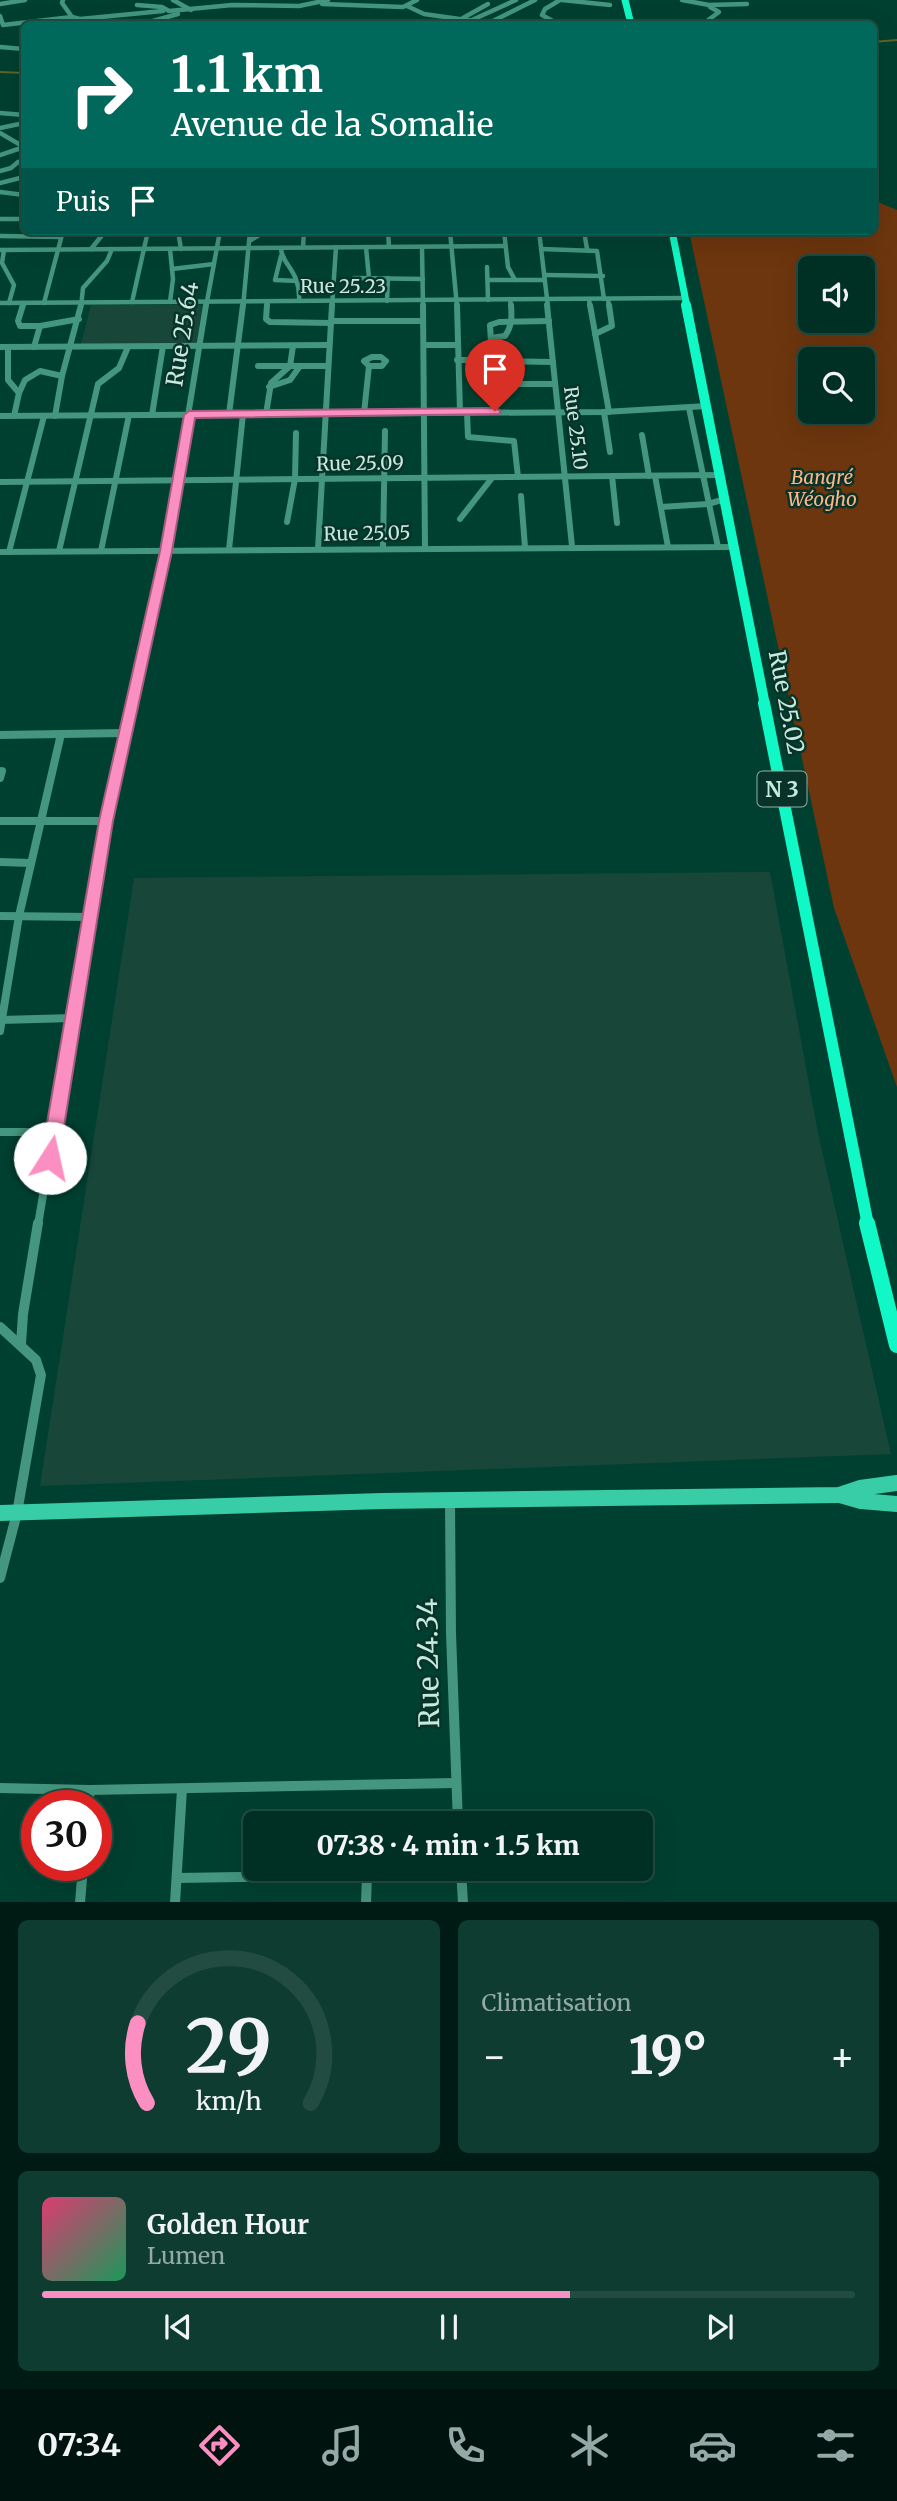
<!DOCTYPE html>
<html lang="fr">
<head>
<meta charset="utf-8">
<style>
  :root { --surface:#003024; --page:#0e3c31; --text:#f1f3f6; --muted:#95a9a6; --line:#224b41; --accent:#fc8fc2 }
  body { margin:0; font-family:Merriweather,serif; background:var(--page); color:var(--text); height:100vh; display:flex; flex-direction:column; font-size:26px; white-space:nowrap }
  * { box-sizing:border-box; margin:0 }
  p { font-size:23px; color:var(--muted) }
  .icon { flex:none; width:38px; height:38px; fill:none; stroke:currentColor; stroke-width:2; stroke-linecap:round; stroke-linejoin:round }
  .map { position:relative; height:1902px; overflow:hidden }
  .sheet { display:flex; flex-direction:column; gap:18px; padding:18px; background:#001a14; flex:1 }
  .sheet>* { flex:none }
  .banner { position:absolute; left:21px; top:21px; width:856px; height:214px; border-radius:10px; box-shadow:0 7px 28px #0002,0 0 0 2px var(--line); background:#00695c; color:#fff; overflow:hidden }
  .fabs { position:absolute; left:798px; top:256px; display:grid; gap:14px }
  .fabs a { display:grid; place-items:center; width:77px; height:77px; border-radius:10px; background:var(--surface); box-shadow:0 7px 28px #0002,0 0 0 2px var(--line); font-size:35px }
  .speed { position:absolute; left:21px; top:1790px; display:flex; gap:14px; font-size:35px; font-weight:700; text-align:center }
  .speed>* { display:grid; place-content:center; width:91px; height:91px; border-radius:50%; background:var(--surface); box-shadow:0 7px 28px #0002,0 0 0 2px var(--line); line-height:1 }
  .speed .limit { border:10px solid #d22; background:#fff; color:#111 }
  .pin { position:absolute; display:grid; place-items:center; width:60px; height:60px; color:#fff; margin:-72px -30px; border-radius:50% 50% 50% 0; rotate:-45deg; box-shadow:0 0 7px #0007 }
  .pin .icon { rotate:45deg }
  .me { position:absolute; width:77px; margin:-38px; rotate:10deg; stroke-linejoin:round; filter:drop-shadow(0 0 5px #0008) }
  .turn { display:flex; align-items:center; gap:24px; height:147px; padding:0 35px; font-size:32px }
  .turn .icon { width:91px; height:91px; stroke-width:2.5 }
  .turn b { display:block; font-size:49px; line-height:60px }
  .then { display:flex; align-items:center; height:66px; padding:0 35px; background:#0003; gap:14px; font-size:26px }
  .big { font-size:52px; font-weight:800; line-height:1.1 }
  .sheet .widget { flex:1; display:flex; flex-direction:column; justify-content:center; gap:10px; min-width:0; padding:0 24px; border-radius:10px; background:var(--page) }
  .sheet .dial { align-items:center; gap:0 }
  .dial svg { height:182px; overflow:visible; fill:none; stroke:var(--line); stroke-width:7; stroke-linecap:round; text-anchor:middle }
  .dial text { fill:var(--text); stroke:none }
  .song { display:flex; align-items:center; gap:21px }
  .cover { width:84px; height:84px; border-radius:10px; background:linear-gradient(135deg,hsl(340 70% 55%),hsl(150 70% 35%)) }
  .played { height:7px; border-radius:4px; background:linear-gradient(90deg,var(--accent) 65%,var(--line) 65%) }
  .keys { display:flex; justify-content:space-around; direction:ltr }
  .heat { display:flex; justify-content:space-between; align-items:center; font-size:38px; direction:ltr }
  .sheet .tiles { flex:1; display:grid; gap:18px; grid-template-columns:1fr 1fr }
  .widget:last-child { grid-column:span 2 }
  .trip { position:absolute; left:243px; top:1811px; width:410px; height:70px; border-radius:10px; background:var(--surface); box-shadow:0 7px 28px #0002,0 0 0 2px var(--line); font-weight:800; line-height:70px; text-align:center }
  .tabs { display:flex; height:112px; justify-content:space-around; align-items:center; background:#00130e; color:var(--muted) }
  .tabs .icon { width:49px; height:49px }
  .tabs .active { color:var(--accent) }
  .tabs b { font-size:32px; color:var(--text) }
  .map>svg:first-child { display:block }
  .built { fill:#184639 }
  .green { fill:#6d360e; fill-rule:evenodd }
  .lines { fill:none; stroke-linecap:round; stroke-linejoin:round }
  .stream { stroke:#616326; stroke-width:2 }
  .street-far3 { stroke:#44967e; stroke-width:4.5 }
  .street-far2 { stroke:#44967e; stroke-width:6 }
  .street-far1 { stroke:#44967e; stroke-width:8 }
  .street { stroke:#44967e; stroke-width:10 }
  .secondary { stroke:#38cda7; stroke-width:16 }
  .primary-far3 { stroke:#10f8c6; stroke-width:7 }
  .primary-far2 { stroke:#10f8c6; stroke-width:10 }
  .primary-far1 { stroke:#10f8c6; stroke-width:12 }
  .primary { stroke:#10f8c6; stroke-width:16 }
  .route { fill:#fc8fc2; stroke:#a45d7e; stroke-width:2 }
  .labels { text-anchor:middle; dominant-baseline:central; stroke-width:5; stroke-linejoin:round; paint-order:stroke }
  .far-street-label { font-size:19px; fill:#c6eadd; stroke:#093328 }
  .far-park-label { font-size:19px; font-style:italic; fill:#fdb58a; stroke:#093328 }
  .shield { fill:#093328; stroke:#8db3a7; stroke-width:2 }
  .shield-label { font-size:21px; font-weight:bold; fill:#c6eadd }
  .street-label { font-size:23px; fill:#c6eadd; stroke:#093328 }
  .near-street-label { font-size:28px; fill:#c6eadd; stroke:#093328 }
</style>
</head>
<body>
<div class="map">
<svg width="897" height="1903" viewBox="0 0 897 1903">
  <rect width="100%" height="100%" fill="#004030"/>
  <g class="built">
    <path d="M 91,305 L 202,305 L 197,343 L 81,344 Z"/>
    <path d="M 770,872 L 818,1133 L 891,1454 L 40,1486 L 134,878 Z"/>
  </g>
  <path class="green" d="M 873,200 L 897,210 L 897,1087 L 834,908 L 689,231 L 873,231 ZM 810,268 L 863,268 L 863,320 L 810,320 ZM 810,359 L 863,359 L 863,411 L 810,411 Z"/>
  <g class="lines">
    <g class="stream">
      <path d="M 873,42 L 897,40"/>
      <path d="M 0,72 L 24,73"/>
    </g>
    <g class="street-far3">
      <path d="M 63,0 L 62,3 L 72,17 L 80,19 L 163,11"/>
      <path d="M 173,0 L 191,10"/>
      <path d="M 562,0 L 610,5"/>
      <path d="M 682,0 L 709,5 L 747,4"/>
      <path d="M 0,4 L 25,0"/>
      <path d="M 322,4 L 403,7 L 417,0"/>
      <path d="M 137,5 L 162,7 L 169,11 L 232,5 L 299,6 L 328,0"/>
      <path d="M 407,6 L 424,14 L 495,24"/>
      <path d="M 0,16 L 3,25 L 72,17"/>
      <path d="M 463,18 L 488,4"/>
      <path d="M 472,20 L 516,0"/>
      <path d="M 489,23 L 535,0"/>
      <path d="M 142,24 L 178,14"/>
      <path d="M 558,24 L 542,15 L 545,9 L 560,0"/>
      <path d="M 694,24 L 707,21 L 719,12 L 710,7"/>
      <path d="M 0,47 L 24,49"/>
      <path d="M 0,113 L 24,115"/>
      <path d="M 0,128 L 24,123"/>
      <path d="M 0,133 L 24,147"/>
      <path d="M 0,155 L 24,147"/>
      <path d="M 0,171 L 11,168 L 18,162"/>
      <path d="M 0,183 L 24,177"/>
      <path d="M 0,192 L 24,195"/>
      <path d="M 0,219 L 24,219"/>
      <path d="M 178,231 L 181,249"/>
      <path d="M 388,231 L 389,247"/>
      <path d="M 450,231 L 457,307"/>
      <path d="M 504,231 L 508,267 L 515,280"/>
      <path d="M 539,231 L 548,307"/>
      <path d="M 584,231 L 587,249"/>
      <path d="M 0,236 L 61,237"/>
      <path d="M 251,240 L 266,231"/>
      <path d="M 303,247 L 304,231"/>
      <path d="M 366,247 L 369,278"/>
      <path d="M 422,247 L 423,307"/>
      <path d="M 281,248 C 281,264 301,271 299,301"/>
      <path d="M 91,249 L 103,234 L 134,231"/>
      <path d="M 170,249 L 173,279 L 170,302"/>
      <path d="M 541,249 L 597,251 L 604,299"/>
      <path d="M 0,250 L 504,246"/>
      <path d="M 4,250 L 2,263 L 14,285 L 9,303"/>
      <path d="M 281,256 L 275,280 L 298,281"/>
      <path d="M 487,267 L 488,300"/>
      <path d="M 172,269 L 214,264"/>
      <path d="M 546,275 L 603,276"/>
      <path d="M 354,278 L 423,279"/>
      <path d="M 488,280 L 545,280"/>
      <path d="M 510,299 L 511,307"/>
      <path d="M 589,299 L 590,307"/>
      <path d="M 608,299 L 609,307"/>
      <path d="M 387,301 L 388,278"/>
      <path d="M 132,302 L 148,231"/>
      <path d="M 0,303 L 686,298"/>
      <path d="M 44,303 L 63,231"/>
      <path d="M 22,307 L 23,303"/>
      <path d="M 81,307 L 83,288 L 107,261 L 112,249"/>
      <path d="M 206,307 L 220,231"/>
      <path d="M 243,307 L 250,231"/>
      <path d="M 267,307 L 267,302"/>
      <path d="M 332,307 L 336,247"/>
    </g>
    <g class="street-far2">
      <path d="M 23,305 L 18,321 L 20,326 L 40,326 L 79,319"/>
      <path d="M 267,305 L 266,319 L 270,322 L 331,323"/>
      <path d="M 423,305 L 425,548"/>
      <path d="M 457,305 L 460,412"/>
      <path d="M 547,305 L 572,546"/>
      <path d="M 590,305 L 609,412"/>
      <path d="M 332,321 L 422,321"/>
      <path d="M 595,334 L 612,326 L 609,305"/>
      <path d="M 491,338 L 505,336 C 512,326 512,317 511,305"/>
      <path d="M 424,345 L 457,345"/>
      <path d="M 0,347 L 329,345"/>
      <path d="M 8,347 L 8,380 L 19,393 L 14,416"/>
      <path d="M 34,347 L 40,326"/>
      <path d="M 372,357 L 381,357 L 386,361 L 382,366 L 369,366 L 364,361 Z"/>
      <path d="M 457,360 L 494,360"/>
      <path d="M 494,361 L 553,362"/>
      <path d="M 258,366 L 328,366"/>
      <path d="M 494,384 L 555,384"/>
      <path d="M 269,387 L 290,380 L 300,366"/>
      <path d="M 19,393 L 25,380 L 40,371 L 62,376"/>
      <path d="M 689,408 L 718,547"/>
      <path d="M 495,411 L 490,325 L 499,322 L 549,321"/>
      <path d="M 467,412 L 468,437 L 514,441 L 518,477"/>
      <path d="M 604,412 L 610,452"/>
      <path d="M 364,413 L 369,366"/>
      <path d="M 229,414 L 243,305"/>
      <path d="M 266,414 L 271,383 L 290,366 L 293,346"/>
      <path d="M 152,415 L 163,346"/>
      <path d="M 0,416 L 604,412 L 707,406"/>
      <path d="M 55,416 L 62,376 L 81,305"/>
      <path d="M 642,435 L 649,476"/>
      <path d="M 612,476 L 617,523"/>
      <path d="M 655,476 L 668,547"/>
      <path d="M 0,482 L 721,475"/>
      <path d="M 521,496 L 525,547"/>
      <path d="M 661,507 L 708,504 L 725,499"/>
      <path d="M 460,519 L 492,478"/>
      <path d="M 287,522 L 295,479 L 296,433"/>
      <path d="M 383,548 L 385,431"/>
      <path d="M 318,549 L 332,305"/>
      <path d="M 229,550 L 243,414"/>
      <path d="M 59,551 L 98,384 L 119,368 L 128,347"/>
      <path d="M 101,551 L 129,415"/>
      <path d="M 0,552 L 735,547"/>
      <path d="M 9,552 L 44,416"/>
      <path d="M 132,705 L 166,551 L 206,305"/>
    </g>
    <g class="street-far1">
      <path d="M 0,735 L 124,733"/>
      <path d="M 0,778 L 2,771"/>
      <path d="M 0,821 L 106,821"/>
      <path d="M 0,862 L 30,863"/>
      <path d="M 0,916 L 90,917"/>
      <path d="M 0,1020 L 74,1018"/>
      <path d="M 0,1031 L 19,916 L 61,734"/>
      <path d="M 0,1132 L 54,1132"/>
      <path d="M 38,1225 L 106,821 L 132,703"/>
    </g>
    <g class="street">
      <path d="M 0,1327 L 36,1360 L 41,1375 L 17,1513 L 0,1578"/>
      <path d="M 21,1344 L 23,1314 L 38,1223"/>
      <path d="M 450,1501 L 451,1633 L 458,1824"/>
      <path d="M 0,1788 L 90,1790 L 456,1783"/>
      <path d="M 88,1806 L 90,1790"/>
      <path d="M 461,1869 L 463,1903"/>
      <path d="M 177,1878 L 367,1875 L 461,1870"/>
      <path d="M 80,1903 L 83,1866"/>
      <path d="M 175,1903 L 182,1789"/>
      <path d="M 366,1903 L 367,1875"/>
    </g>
    <g class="secondary">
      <path d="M 840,1495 L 861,1501 L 897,1504"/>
      <path d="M 0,1513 L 382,1501 L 839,1495 L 860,1488 L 897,1483"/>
    </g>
    <g class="primary-far3">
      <path d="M 625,0 L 631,24"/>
      <path d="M 672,231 L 687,307"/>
    </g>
    <path class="primary-far2" d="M 686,305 L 765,705"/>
    <path class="primary-far1" d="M 764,703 L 868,1225"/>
    <path class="primary" d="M 867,1223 L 897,1345"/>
  </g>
  <path class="route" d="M 495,408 L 501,411 L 499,414 L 195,418 L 172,551 L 113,821 L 59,1158 L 56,1163 L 44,1163 L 41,1158 L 99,821 L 160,551 L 184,415 L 189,411 Z"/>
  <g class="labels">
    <g class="far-street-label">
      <text x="343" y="286">Rue 25.23</text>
      <text transform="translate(576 428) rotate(83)">Rue 25.10</text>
      <text transform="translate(360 463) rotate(-1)">Rue 25.09</text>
      <text transform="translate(367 533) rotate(-1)">Rue 25.05</text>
    </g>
    <g class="far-park-label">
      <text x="822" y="477">Bangré<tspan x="822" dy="22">Wéogho</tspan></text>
    </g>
    <rect class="shield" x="757.5" y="771.5" width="49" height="35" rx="5"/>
    <g class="shield-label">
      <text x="782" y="789">N 3</text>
    </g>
    <g class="street-label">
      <text transform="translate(182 334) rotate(-81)">Rue 25.64</text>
      <text transform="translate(787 702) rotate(79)">Rue 25.02</text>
    </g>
    <g class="near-street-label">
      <text transform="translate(428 1663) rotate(-91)">Rue 24.34</text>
    </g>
  </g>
</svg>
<div class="fabs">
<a><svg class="icon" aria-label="sound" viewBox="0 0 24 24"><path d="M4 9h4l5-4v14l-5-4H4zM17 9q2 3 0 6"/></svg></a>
<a><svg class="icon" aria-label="search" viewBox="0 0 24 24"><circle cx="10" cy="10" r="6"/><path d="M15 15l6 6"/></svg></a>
</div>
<div class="speed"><div class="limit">30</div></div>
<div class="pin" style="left:495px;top:411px;background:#d93025"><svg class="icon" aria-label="arrive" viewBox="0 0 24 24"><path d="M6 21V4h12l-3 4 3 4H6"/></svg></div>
<svg class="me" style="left:50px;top:1158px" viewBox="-20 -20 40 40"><circle r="19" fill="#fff"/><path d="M0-13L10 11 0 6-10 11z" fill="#fc8fc2"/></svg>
<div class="trip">07:38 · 4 min · 1.5 km</div>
<div class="banner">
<div class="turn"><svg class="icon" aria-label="right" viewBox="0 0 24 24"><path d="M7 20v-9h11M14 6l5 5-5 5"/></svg><div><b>1.1 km</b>Avenue de la Somalie</div></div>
<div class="then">Puis<svg class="icon" aria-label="arrive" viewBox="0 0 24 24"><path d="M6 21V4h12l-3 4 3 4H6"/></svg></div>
</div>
</div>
<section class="sheet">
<div class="tiles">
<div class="widget dial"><svg viewBox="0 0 100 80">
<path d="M14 69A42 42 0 1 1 86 69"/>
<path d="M14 69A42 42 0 0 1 10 34" stroke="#fc8fc2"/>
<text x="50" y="56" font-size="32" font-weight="700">29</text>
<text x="50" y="72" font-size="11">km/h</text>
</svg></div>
<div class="widget"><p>Climatisation</p>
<div class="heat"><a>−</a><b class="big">19°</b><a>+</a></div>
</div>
<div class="widget">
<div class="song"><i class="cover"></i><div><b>Golden Hour</b><p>Lumen</p></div></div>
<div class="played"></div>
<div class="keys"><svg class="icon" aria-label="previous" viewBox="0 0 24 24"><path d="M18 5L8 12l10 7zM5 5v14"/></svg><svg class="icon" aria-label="pause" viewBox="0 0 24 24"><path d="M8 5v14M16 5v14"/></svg><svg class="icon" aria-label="next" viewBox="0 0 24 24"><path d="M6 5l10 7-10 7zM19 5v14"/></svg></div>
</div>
</div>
</section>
<nav class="tabs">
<b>07:34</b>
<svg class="icon active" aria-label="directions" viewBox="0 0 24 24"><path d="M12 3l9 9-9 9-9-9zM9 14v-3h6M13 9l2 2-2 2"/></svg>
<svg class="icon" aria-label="music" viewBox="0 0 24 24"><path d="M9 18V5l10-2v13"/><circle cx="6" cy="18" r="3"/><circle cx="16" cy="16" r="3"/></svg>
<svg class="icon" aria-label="phone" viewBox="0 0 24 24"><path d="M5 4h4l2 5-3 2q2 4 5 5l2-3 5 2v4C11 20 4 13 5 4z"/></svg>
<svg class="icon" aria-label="climate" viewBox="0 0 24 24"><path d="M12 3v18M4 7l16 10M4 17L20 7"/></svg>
<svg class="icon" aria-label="car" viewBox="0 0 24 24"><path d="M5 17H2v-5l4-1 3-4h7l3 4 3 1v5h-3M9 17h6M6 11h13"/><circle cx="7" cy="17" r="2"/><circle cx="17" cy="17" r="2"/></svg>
<svg class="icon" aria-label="filters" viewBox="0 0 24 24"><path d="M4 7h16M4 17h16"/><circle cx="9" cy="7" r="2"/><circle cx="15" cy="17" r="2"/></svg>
</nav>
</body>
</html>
